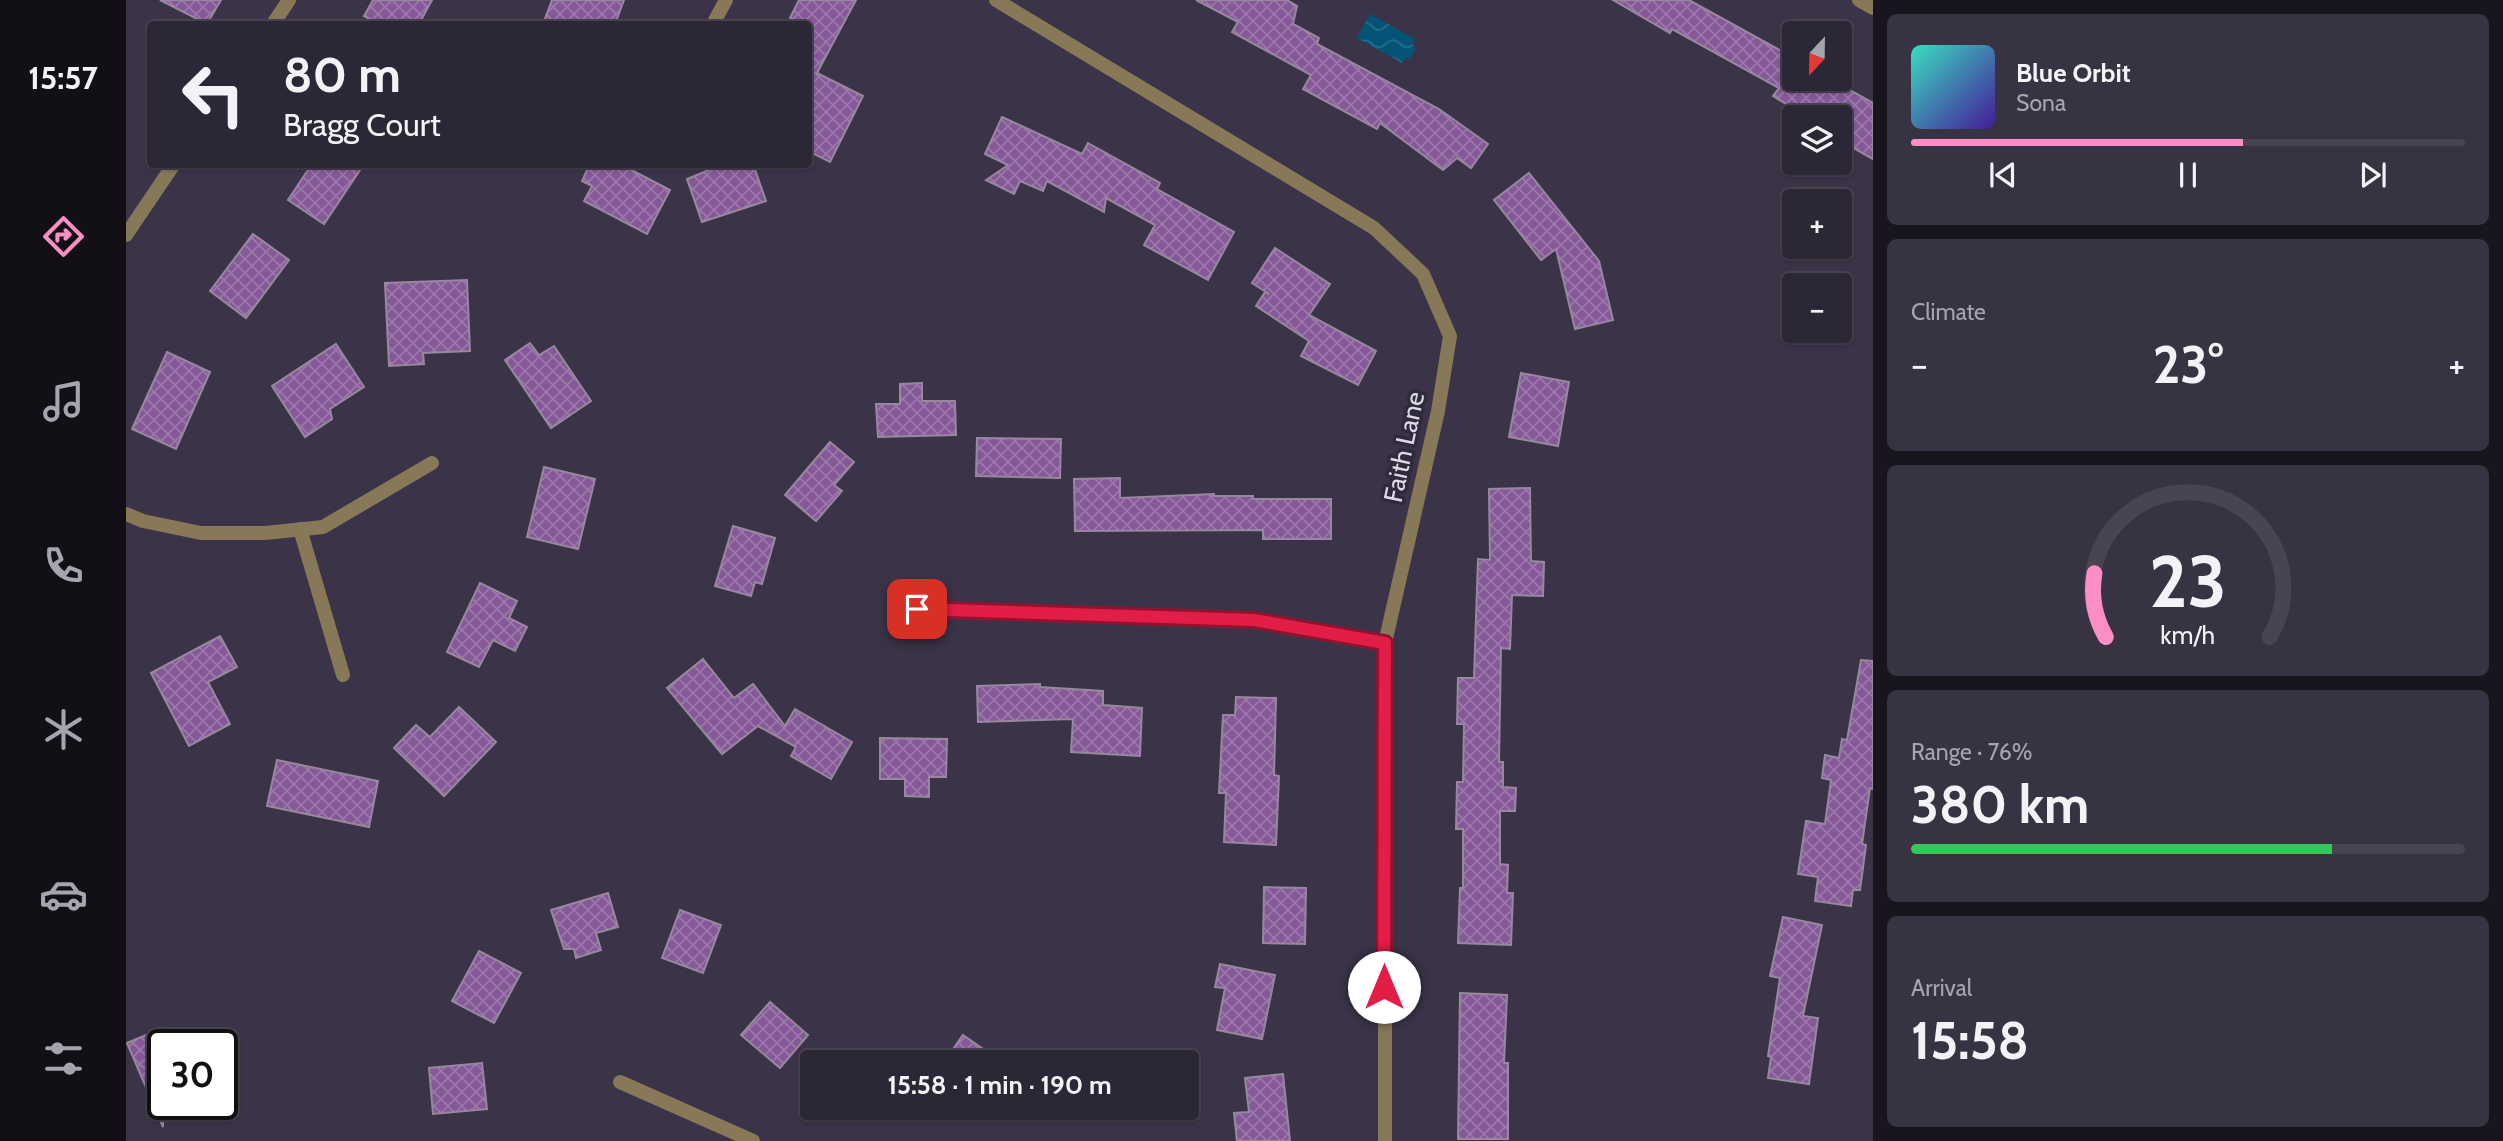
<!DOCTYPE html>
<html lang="en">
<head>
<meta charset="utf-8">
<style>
  :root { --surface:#2c2736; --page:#383342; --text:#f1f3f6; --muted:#a6a5ad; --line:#484451; --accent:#fb8fc5 }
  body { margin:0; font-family:Cabin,sans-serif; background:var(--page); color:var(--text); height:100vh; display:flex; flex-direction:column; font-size:26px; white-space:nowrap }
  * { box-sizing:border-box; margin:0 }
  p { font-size:23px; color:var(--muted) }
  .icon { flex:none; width:38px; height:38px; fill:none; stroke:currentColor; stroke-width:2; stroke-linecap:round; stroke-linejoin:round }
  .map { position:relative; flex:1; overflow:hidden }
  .details { display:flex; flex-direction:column; gap:14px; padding:14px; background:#18151e; width:630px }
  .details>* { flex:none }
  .guide { position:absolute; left:21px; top:21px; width:665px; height:147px; border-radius:7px; box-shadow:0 2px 5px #0004,0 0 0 2px var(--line); background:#2c2736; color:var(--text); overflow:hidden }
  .needle { width:46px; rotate:202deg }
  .tools { position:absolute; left:1656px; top:21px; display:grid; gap:14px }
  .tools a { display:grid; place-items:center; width:70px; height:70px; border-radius:7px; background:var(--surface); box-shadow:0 2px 5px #0004,0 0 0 2px var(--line); font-size:35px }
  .speed { position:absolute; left:21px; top:1029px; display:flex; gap:14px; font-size:35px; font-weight:700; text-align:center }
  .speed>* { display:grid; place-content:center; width:91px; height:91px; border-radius:50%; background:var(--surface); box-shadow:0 2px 5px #0004,0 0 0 2px var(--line); line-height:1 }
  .speed .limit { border:4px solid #111; border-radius:10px; background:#fff; color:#111 }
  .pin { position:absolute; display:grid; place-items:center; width:60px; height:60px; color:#fff; margin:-30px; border-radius:14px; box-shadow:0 4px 10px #0006 }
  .me { position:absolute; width:77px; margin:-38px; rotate:0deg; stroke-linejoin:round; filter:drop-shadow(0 0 5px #0008) }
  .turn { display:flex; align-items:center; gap:24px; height:147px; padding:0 21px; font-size:32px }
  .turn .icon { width:91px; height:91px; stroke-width:2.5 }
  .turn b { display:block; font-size:49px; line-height:60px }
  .big { font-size:52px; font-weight:700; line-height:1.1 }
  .details .tile { flex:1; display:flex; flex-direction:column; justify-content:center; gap:10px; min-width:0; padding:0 24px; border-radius:10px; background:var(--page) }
  .details .dial { align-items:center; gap:0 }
  .dial svg { height:182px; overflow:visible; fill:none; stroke:var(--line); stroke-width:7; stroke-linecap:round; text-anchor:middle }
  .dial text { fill:var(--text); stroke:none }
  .song { display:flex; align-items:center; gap:21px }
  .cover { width:84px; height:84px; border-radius:10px; background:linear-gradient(135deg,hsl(170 70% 55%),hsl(260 70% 35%)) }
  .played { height:7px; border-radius:4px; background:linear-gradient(90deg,var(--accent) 60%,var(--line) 60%) }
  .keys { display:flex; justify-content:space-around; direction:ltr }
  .heat { display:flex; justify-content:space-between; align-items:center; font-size:38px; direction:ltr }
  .charge { height:10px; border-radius:5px; background:linear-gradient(90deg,#34c759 76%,var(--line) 0) }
  .trip { position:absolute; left:674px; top:1050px; width:399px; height:70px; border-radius:7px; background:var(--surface); box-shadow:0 2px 5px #0004,0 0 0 2px var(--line); font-weight:700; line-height:70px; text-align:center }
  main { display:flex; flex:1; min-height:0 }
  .tabs { display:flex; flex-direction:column; width:126px; justify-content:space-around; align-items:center; background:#121016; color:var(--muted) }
  .tabs .icon { width:49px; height:49px }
  .tabs .selected { color:var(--accent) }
  .tabs b { font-size:32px; color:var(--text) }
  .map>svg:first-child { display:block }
  .water { fill:url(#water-waves) }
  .building { fill:url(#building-cross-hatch); stroke:#97889e; stroke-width:2 }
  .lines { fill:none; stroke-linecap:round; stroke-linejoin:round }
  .minor { stroke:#877858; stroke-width:14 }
  .route-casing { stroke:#92132f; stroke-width:18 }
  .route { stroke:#e11d48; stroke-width:12 }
  .labels { text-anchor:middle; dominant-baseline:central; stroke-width:7; stroke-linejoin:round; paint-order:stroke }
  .street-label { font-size:26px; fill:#dedae7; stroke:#302a3d }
</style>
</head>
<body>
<main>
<nav class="tabs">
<b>15:57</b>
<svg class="icon selected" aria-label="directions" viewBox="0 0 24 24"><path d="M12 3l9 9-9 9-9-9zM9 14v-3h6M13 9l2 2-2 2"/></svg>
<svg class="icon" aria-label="music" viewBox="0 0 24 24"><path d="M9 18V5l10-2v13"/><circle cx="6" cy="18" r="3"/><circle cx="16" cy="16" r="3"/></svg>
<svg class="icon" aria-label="phone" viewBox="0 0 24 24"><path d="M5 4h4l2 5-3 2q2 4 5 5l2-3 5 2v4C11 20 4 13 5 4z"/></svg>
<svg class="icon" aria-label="climate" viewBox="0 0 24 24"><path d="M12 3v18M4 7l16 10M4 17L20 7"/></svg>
<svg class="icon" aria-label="car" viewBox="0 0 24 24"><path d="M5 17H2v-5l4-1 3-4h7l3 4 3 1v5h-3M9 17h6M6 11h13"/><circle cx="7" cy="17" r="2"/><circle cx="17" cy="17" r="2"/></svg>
<svg class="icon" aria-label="filters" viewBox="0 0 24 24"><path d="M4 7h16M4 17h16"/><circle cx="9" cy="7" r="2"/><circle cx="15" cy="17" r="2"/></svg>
</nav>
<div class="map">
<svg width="1747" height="1141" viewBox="0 0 1747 1141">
  <defs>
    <pattern id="water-waves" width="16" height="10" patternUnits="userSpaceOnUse" patternTransform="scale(1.75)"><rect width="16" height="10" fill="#035476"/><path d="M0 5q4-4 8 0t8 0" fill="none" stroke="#276c8a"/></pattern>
    <pattern id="building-cross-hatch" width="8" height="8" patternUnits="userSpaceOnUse" patternTransform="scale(1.75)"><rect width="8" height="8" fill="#855898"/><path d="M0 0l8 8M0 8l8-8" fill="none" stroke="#9b77ab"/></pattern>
  </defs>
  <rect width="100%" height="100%" fill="#3b3448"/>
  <path class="water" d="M 1244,14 L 1289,39 L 1286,45 L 1290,48 L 1284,59 L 1280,57 L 1276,63 L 1231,38 Z"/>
  <g class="building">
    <path d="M 34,0 L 95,0 L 81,24 Z"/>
    <path d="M 247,0 L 306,0 L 293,24 L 253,24 L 238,16 Z"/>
    <path d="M 426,0 L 498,0 L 489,24 L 417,24 Z"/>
    <path d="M 673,0 L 730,0 L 691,73 L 737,96 L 704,162 L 682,151 L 682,24 L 677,24 L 664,18 Z"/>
    <path d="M 1070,0 L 1161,0 L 1171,6 L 1167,24 L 1193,38 L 1191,44 L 1313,109 L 1362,144 L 1345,168 L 1331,158 L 1317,170 L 1254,123 L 1251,129 L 1177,89 L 1185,75 L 1106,32 L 1112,22 Z"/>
    <path d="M 1487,0 L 1563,0 L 1668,58 L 1668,79 L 1704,79 L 1747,103 L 1747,159 L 1713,140 L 1713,117 L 1681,117 L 1647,96 L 1653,88 L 1546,29 L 1544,33 Z"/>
    <path d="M 876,117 L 956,154 L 962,143 L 1034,183 L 1031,189 L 1108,232 L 1082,280 L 1018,245 L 1029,225 L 980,198 L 978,212 L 921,181 L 917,191 L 894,181 L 888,194 L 860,180 L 882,165 L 859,154 Z"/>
    <path d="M 186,164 L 238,164 L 198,224 L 162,200 Z"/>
    <path d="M 464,164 L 494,164 L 544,190 L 521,234 L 458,201 L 466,186 L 456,181 Z"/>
    <path d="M 597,164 L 627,164 L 640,201 L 576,222 L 561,179 Z"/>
    <path d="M 1403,173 L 1473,261 L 1487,320 L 1449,329 L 1430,249 L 1415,260 L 1368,200 Z"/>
    <path d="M 127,234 L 163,260 L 120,318 L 84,291 Z"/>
    <path d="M 1149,248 L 1204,284 L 1183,315 L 1250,351 L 1232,385 L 1175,356 L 1183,341 L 1130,306 L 1139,292 L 1143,294 L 1126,283 Z"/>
    <path d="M 341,280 L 344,351 L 297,353 L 298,364 L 263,366 L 259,283 Z"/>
    <path d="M 404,343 L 413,355 L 428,346 L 465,401 L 425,428 L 379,360 Z"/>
    <path d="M 210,344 L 238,387 L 204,409 L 206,419 L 179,437 L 146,386 Z"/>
    <path d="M 41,352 L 84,372 L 50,449 L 6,429 Z"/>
    <path d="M 1395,373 L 1443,382 L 1432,446 L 1383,437 Z"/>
    <path d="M 796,383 L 796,401 L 829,401 L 830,435 L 752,437 L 750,404 L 774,404 L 774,384 Z"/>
    <path d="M 851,438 L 935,439 L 934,478 L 850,476 Z"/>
    <path d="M 704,442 L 728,462 L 708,485 L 716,491 L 690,521 L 659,495 Z"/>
    <path d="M 418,467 L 469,479 L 452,549 L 401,537 Z"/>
    <path d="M 994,478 L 994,498 L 1088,494 L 1088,496 L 1127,496 L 1127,499 L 1205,499 L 1205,539 L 1137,539 L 1137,530 L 949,531 L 948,479 Z"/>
    <path d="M 1404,488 L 1405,561 L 1418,562 L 1417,596 L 1386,595 L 1384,649 L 1375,648 L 1373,762 L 1377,762 L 1377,787 L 1390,788 L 1389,811 L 1374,811 L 1374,864 L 1382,865 L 1381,893 L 1387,893 L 1385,945 L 1332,943 L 1334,888 L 1337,888 L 1337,829 L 1330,829 L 1331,782 L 1337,782 L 1338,724 L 1331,724 L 1332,678 L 1348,678 L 1352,559 L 1364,560 L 1363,489 Z"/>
    <path d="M 607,526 L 649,538 L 636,584 L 629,582 L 625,596 L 589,586 Z"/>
    <path d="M 354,583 L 391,601 L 383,618 L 401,627 L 389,651 L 367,640 L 353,667 L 321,652 Z"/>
    <path d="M 94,636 L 111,667 L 82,682 L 104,724 L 63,746 L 25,673 Z"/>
    <path d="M 577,659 L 608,698 L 627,684 L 659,726 L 669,709 L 726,742 L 705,779 L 665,756 L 670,747 L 632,726 L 596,754 L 541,688 Z"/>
    <path d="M 1735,660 L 1747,661 L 1747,789 L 1744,788 L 1736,844 L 1740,845 L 1734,890 L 1727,890 L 1725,906 L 1689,901 L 1692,877 L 1672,874 L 1680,821 L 1699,824 L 1705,780 L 1696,778 L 1699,755 L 1713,758 L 1716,739 L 1721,740 Z"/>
    <path d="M 914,684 L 914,687 L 977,691 L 977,705 L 1016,708 L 1014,756 L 945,752 L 947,719 L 852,722 L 851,686 Z"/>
    <path d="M 1110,697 L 1150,698 L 1148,775 L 1153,776 L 1150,845 L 1098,842 L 1100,793 L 1093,793 L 1097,715 L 1109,715 Z"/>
    <path d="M 333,707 L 370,742 L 318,796 L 268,748 L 290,725 L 304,737 Z"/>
    <path d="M 754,738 L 821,739 L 820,777 L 803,777 L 803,797 L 779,796 L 779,779 L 754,779 Z"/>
    <path d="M 151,760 L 252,781 L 243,827 L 141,806 Z"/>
    <path d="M 1138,887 L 1180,888 L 1179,944 L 1137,943 Z"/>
    <path d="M 482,893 L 492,927 L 470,933 L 475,950 L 450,958 L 448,949 L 438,949 L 425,910 Z"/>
    <path d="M 554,910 L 595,925 L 577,973 L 536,958 Z"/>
    <path d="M 1657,917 L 1696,925 L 1677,1016 L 1692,1018 L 1683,1084 L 1642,1078 L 1645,1057 L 1642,1056 L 1654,978 L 1644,976 Z"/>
    <path d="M 353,951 L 395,973 L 368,1023 L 326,1001 Z"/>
    <path d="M 1094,964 L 1149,975 L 1136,1039 L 1091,1030 L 1099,988 L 1089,987 Z"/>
    <path d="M 1334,993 L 1381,995 L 1378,1063 L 1382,1063 L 1382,1139 L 1332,1139 Z"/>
    <path d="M 644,1002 L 682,1035 L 654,1068 L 615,1035 Z"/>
    <path d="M 37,1028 L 37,1127 L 1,1043 Z"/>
    <path d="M 837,1035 L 876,1062 L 818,1062 Z"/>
    <path d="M 356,1063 L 361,1109 L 307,1114 L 303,1068 Z"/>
    <path d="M 1157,1074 L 1164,1141 L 1111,1141 L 1108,1113 L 1123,1112 L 1119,1078 Z"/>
  </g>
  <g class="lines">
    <g class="minor">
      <path d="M 870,0 L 1248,228 L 1297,274 L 1324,336 L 1312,411 L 1259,643 L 1259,1141"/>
      <path d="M 1733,0 L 1747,8"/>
      <path d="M 147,24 L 163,0"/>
      <path d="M 587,24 L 600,0"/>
      <path d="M 0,235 L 48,164"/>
      <path d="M 0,514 L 17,521 L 75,533 L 139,533 L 197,527 L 306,463"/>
      <path d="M 174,529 L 217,675"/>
      <path d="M 791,609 L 1128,620 L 1259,643"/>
      <path d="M 494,1082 L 627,1141"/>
    </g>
  </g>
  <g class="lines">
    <defs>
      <path id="route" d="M 791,609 L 1128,620 L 1259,643 L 1258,987"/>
    </defs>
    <use href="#route" class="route-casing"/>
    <use href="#route" class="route"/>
  </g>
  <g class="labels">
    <g class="street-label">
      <text transform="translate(1278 447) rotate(-78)">Faith Lane</text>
    </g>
  </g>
</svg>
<div class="tools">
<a><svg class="needle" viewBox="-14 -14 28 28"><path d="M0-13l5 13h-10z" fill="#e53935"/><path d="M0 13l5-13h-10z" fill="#a6a5ad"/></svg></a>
<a><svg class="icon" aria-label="layers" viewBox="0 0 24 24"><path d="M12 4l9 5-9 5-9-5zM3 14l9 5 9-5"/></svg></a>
<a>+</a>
<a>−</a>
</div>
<div class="speed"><div class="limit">30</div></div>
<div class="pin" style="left:791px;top:609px;background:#d93025"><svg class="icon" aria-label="arrive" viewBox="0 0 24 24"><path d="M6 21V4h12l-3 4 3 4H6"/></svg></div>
<svg class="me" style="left:1258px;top:987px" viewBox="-20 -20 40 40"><circle r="19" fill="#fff"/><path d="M0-13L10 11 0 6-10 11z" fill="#e11d48"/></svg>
<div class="trip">15:58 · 1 min · 190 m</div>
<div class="guide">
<div class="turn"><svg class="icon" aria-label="left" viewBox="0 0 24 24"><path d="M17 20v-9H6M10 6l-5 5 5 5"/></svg><div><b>80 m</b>Bragg Court</div></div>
</div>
</div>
<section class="details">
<div class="tile">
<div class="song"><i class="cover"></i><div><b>Blue Orbit</b><p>Sona</p></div></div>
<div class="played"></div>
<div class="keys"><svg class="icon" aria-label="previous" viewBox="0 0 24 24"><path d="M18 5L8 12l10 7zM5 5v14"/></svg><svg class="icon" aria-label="pause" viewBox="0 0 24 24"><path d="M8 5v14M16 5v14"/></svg><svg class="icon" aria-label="next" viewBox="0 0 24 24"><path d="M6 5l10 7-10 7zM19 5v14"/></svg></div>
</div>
<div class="tile"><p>Climate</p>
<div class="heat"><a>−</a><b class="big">23°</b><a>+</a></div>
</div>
<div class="tile dial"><svg viewBox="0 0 100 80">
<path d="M14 69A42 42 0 1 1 86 69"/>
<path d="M14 69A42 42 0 0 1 9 41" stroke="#fb8fc5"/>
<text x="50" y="56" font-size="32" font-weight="700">23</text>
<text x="50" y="72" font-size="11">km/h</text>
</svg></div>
<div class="tile"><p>Range · 76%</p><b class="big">380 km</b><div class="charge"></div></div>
<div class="tile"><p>Arrival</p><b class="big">15:58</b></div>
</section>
</main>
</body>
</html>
